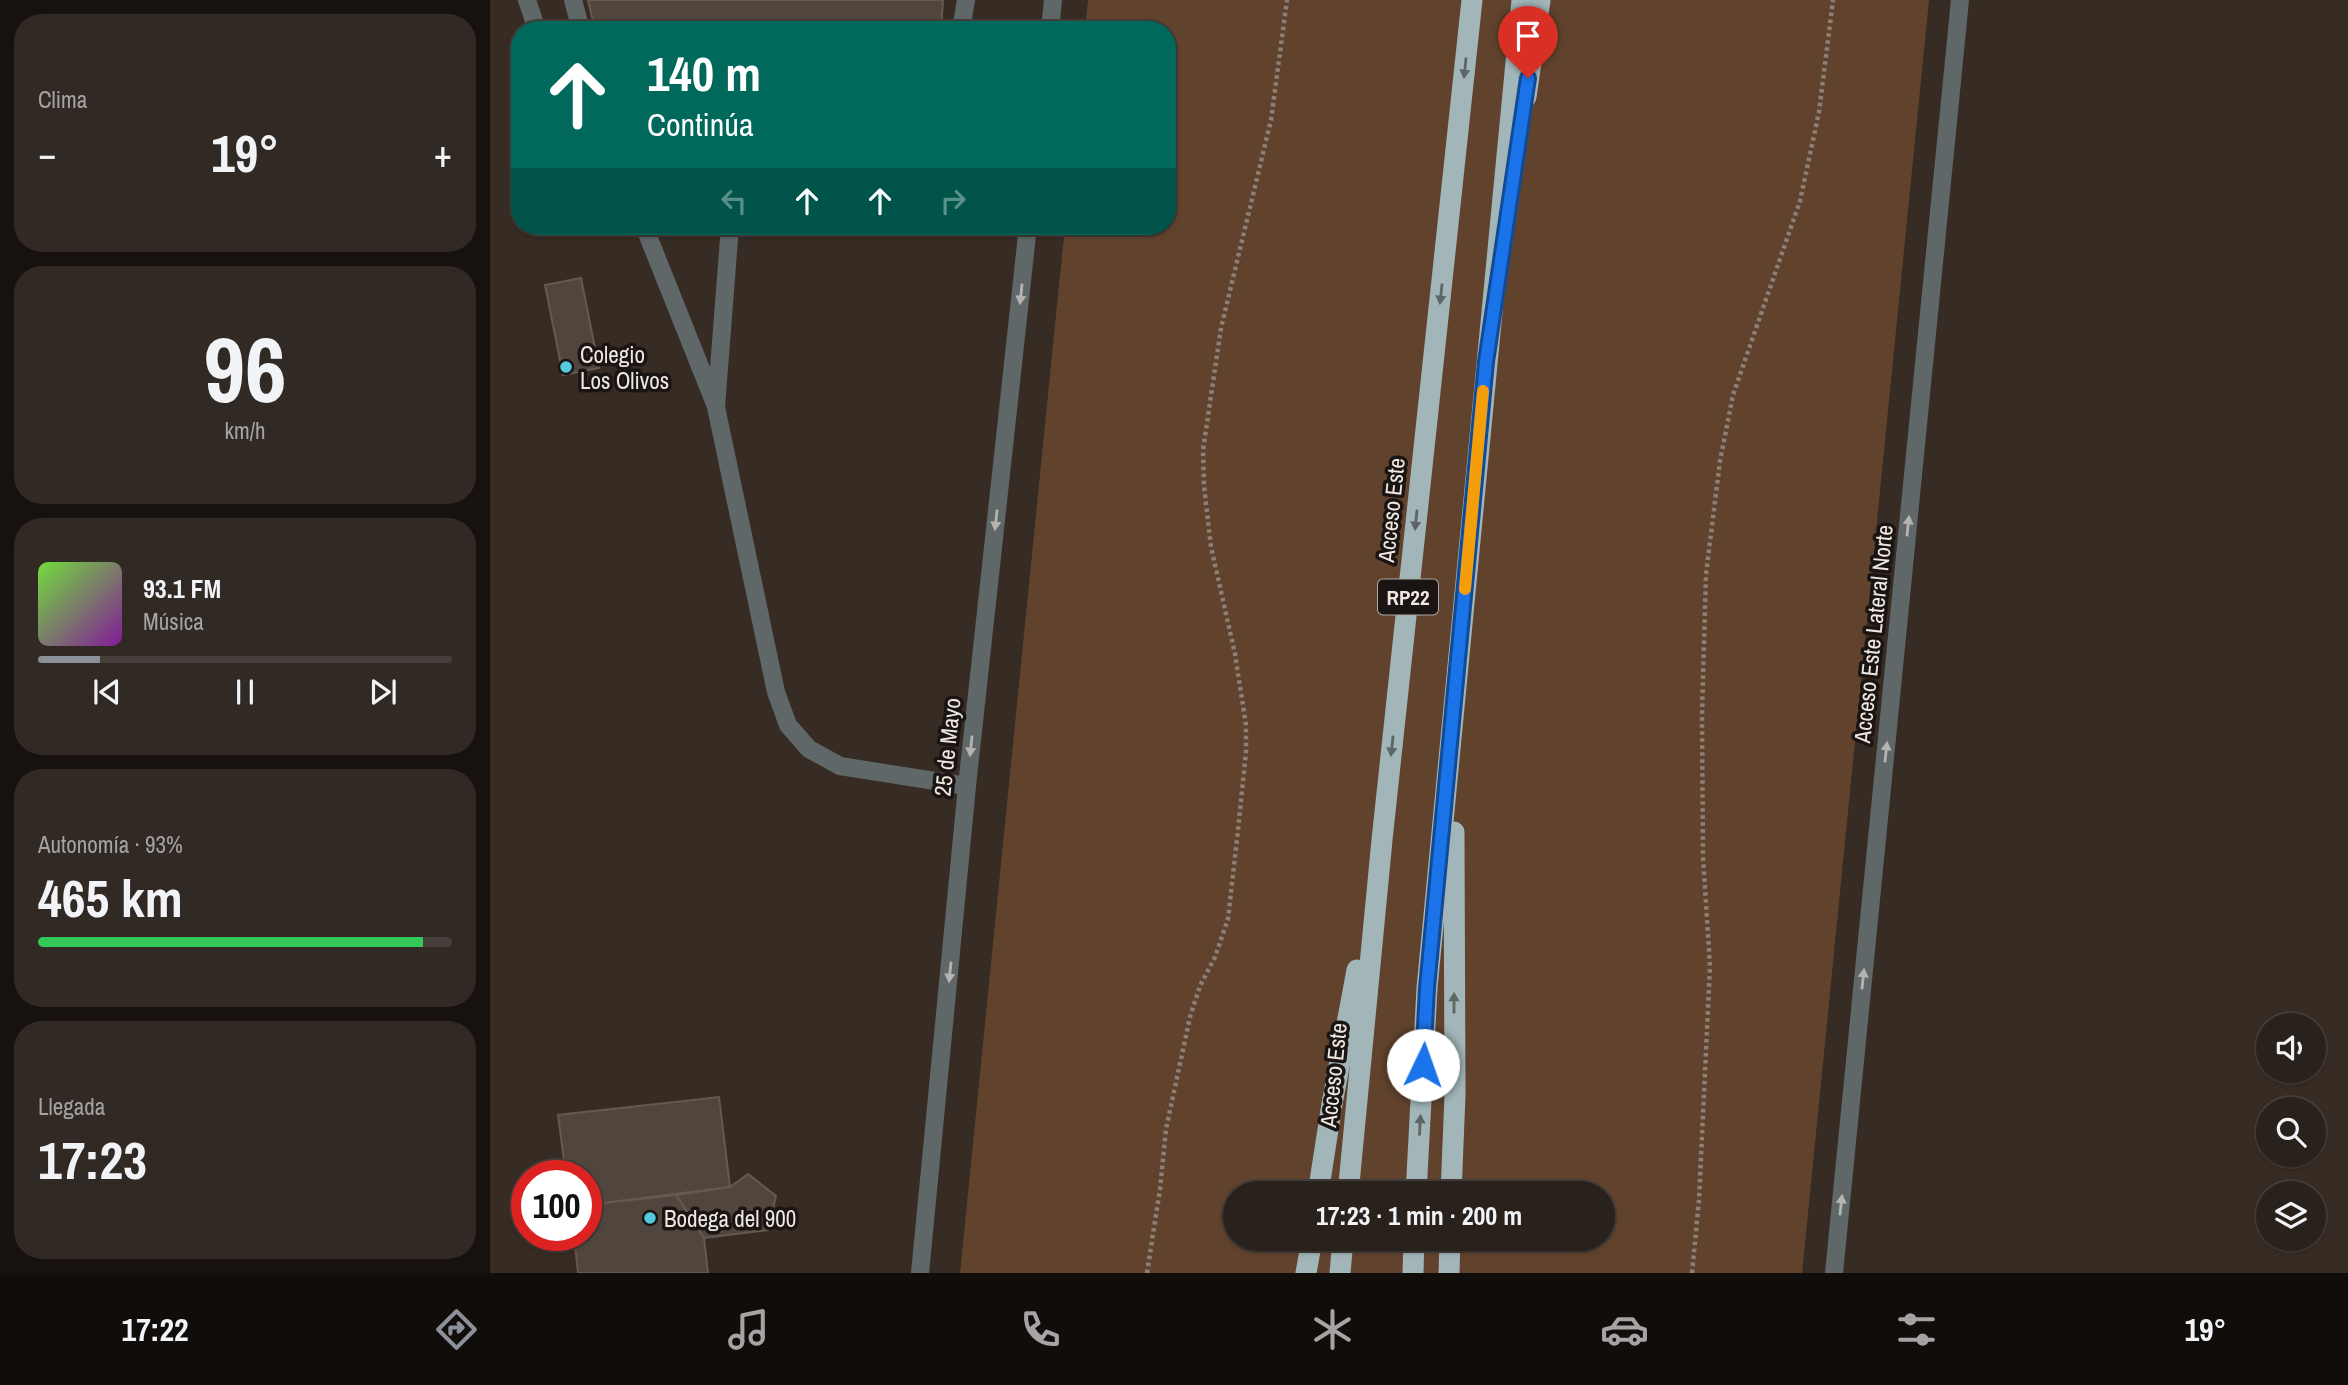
<!DOCTYPE html>
<html lang="es">
<head>
<meta charset="utf-8">
<style>
  :root { --surface:#29211b; --page:#312924; --text:#f1f3f6; --muted:#a5a3a3; --line:#453e3a; --accent:#8c9099 }
  body { margin:0; font-family:"Archivo Narrow",sans-serif; background:var(--page); color:var(--text); height:100vh; display:flex; flex-direction:column; font-size:26px; white-space:nowrap }
  * { box-sizing:border-box; margin:0 }
  p { font-size:23px; color:var(--muted) }
  .icon { flex:none; width:38px; height:38px; fill:none; stroke:currentColor; stroke-width:2; stroke-linecap:round; stroke-linejoin:round }
  .map { position:relative; flex:1; overflow:hidden }
  .drawer { display:flex; flex-direction:column; gap:14px; padding:14px; background:#17120f; width:490px }
  .drawer>* { flex:none }
  .banner { position:absolute; left:21px; top:21px; width:665px; height:214px; border-radius:28px; box-shadow:0 2px 5px #0004,0 0 0 2px var(--line); background:#00695c; color:#fff; overflow:hidden }
  .buttons { position:absolute; left:1766px; top:1013px; display:grid; gap:14px }
  .buttons a { display:grid; place-items:center; width:70px; height:70px; border-radius:50%; background:var(--surface); box-shadow:0 2px 5px #0004,0 0 0 2px var(--line); font-size:35px }
  .speed { position:absolute; left:21px; top:1160px; display:flex; gap:14px; font-size:35px; font-weight:700; text-align:center }
  .speed>* { display:grid; place-content:center; width:91px; height:91px; border-radius:50%; background:var(--surface); box-shadow:0 2px 5px #0004,0 0 0 2px var(--line); line-height:1 }
  .speed .limit { border:10px solid #d22; background:#fff; color:#111 }
  .pin { position:absolute; display:grid; place-items:center; width:60px; height:60px; color:#fff; margin:-72px -30px; border-radius:50% 50% 50% 0; rotate:-45deg; box-shadow:0 0 7px #0007 }
  .pin .icon { rotate:45deg }
  .me { position:absolute; width:77px; margin:-38px; rotate:3deg; stroke-linejoin:round; filter:drop-shadow(0 0 5px #0008) }
  .turn { display:flex; align-items:center; gap:24px; height:147px; padding:0 21px; font-size:32px }
  .turn .icon { width:91px; height:91px; stroke-width:2.5 }
  .turn b { display:block; font-size:49px; line-height:60px }
  .lanes { display:flex; align-items:center; height:66px; padding:0 21px; background:#0003; justify-content:center; gap:35px; direction:ltr }
  .lanes .off { opacity:.35 }
  .big { font-size:52px; font-weight:800; line-height:1.1 }
  .drawer .card { flex:1; display:flex; flex-direction:column; justify-content:center; gap:10px; min-width:0; padding:0 24px; border-radius:28px; background:var(--page) }
  .drawer .dial { align-items:center; gap:0 }
  .dial b { font-size:91px; line-height:1 }
  .song { display:flex; align-items:center; gap:21px }
  .cover { width:84px; height:84px; border-radius:10px; background:linear-gradient(135deg,hsl(100 70% 55%),hsl(290 70% 35%)) }
  .played { height:7px; border-radius:4px; background:linear-gradient(90deg,var(--accent) 15%,var(--line) 15%) }
  .keys { display:flex; justify-content:space-around; direction:ltr }
  .heat { display:flex; justify-content:space-between; align-items:center; font-size:38px; direction:ltr }
  .charge { height:10px; border-radius:5px; background:linear-gradient(90deg,#34c759 93%,var(--line) 0) }
  .trip { position:absolute; left:733px; top:1181px; width:392px; height:70px; border-radius:35px; background:var(--surface); box-shadow:0 2px 5px #0004,0 0 0 2px var(--line); font-weight:800; line-height:70px; text-align:center }
  .dock { display:flex; height:112px; justify-content:space-around; align-items:center; background:#100d0b; color:var(--muted) }
  .dock .icon { width:49px; height:49px }
  .dock .active { color:var(--accent) }
  .dock b { font-size:32px; color:var(--text) }
  main { display:flex; flex:1; min-height:0 }
  .map>svg:first-child { display:block }
  .green { fill:#61432d; fill-rule:evenodd }
  .building { fill:#51463d; stroke:#655950; stroke-width:2 }
  .lines { fill:none; stroke-linecap:round; stroke-linejoin:round }
  .path { stroke:#8a817a; stroke-width:4.5; stroke-dasharray:3.5 3.5; stroke-linecap:butt }
  .minor { stroke:#606768; stroke-width:18 }
  .highway { stroke:#a2b5b8; stroke-width:21 }
  .oneway { fill:#5e6565 }
  .oneway2 { fill:#b5b4b1 }
  .route-casing { stroke:#114b97; stroke-width:18 }
  .route { stroke:#1a73e8; stroke-width:12 }
  .slow { stroke:#f59e0b; stroke-width:12 }
  .poi-dot { fill:#54cade; stroke:#1a1512; stroke-width:2.5 }
  .labels { text-anchor:middle; dominant-baseline:central; stroke-width:7; stroke-linejoin:round; paint-order:stroke }
  .shield { fill:#1a1512; stroke:#aea8a4; stroke-width:2 }
  .shield-label { font-size:21px; font-weight:bold; fill:#eee7e2 }
  .poi-label { font-size:23px; fill:#eee7e2; stroke:#1a1512; text-anchor:start }
  .street-label { font-size:23px; fill:#eee7e2; stroke:#1a1512 }
</style>
</head>
<body>
<main>
<section class="drawer">
<div class="card"><p>Clima</p>
<div class="heat"><a>−</a><b class="big">19°</b><a>+</a></div>
</div>
<div class="card dial"><b>96</b><p>km/h</p></div>
<div class="card">
<div class="song"><i class="cover"></i><div><b>93.1 FM</b><p>Música</p></div></div>
<div class="played"></div>
<div class="keys"><svg class="icon" aria-label="previous" viewBox="0 0 24 24"><path d="M18 5L8 12l10 7zM5 5v14"/></svg><svg class="icon" aria-label="pause" viewBox="0 0 24 24"><path d="M8 5v14M16 5v14"/></svg><svg class="icon" aria-label="next" viewBox="0 0 24 24"><path d="M6 5l10 7-10 7zM19 5v14"/></svg></div>
</div>
<div class="card"><p>Autonomía · 93%</p><b class="big">465 km</b><div class="charge"></div></div>
<div class="card"><p>Llegada</p><b class="big">17:23</b></div>
</section>
<div class="map">
<svg width="1858" height="1273" viewBox="0 0 1858 1273">
  <rect width="100%" height="100%" fill="#372c24"/>
  <path class="green" d="M 598,0 L 1439,0 L 1312,1273 L 470,1273 L 575,226 L 677,226 L 677,30 L 595,30 ZM 746,1194 L 1113,1194 L 1113,1239 L 746,1239 Z"/>
  <g class="building">
    <path d="M 98,0 L 453,0 L 451,30 L 105,30 Z"/>
    <path d="M 91,278 L 109,368 L 73,375 L 55,285 Z"/>
    <path d="M 229,1097 L 240,1187 L 96,1205 L 96,1176 L 76,1176 L 68,1115 Z"/>
    <path d="M 258,1174 L 286,1196 L 278,1230 L 214,1238 L 186,1195 L 240,1187 Z"/>
    <path d="M 186,1195 L 214,1238 L 218,1273 L 88,1273 L 84,1236 L 96,1236 L 96,1205 Z"/>
  </g>
  <g class="lines">
    <g class="path">
      <path d="M 657,1273 L 670,1189 L 676,1129 L 700,1017 L 710,986 L 725,957 L 738,919 L 748,830 L 756,752 L 756,725 L 745,654 L 721,547 L 714,486 L 713,450 L 731,328 L 781,120 L 797,0"/>
      <path d="M 1202,1273 L 1209,1200 L 1220,966 L 1213,857 L 1212,713 L 1216,574 L 1230,461 L 1243,395 L 1310,201 L 1329,112 L 1343,0"/>
    </g>
    <g class="minor">
      <path d="M 37,0 L 47,30"/>
      <path d="M 83,0 L 91,30"/>
      <path d="M 471,30 L 476,0"/>
      <path d="M 560,30 L 563,0"/>
      <path d="M 154,226 L 225,404"/>
      <path d="M 240,226 L 226,407 L 286,692 L 298,725 L 319,749 L 350,766 L 477,786"/>
      <path d="M 430,1273 L 477,786 L 538,226"/>
      <path d="M 1344,1273 L 1470,0"/>
    </g>
    <g class="highway">
      <path d="M 1036,97 L 1050,0"/>
      <path d="M 828,1194 L 842,1104 L 867,970"/>
      <path d="M 858,1194 L 892,840 L 982,0"/>
      <path d="M 926,1194 L 937,988 L 1032,0"/>
      <path d="M 961,1194 L 965,1095 L 964,832"/>
      <path d="M 816,1273 L 822,1239"/>
      <path d="M 850,1273 L 853,1239"/>
      <path d="M 923,1273 L 924,1239"/>
      <path d="M 959,1273 L 960,1239"/>
    </g>
  </g>
  <defs><path id="oneway-solid" d="M-6-.8H1V-3.2L6.5 0L1 3.2V.8H-6Z" transform="scale(1.75)"/></defs>
  <g class="oneway">
    <use href="#oneway-solid" transform="translate(975 68) rotate(96)"/>
    <use href="#oneway-solid" transform="translate(951 294) rotate(96)"/>
    <use href="#oneway-solid" transform="translate(926 520) rotate(96)"/>
    <use href="#oneway-solid" transform="translate(902 746) rotate(96)"/>
    <use href="#oneway-solid" transform="translate(964 1003) rotate(-90)"/>
    <use href="#oneway-solid" transform="translate(930 1125) rotate(-87)"/>
  </g>
  <g class="oneway2">
    <use href="#oneway-solid" transform="translate(531 294) rotate(96)"/>
    <use href="#oneway-solid" transform="translate(506 520) rotate(96)"/>
    <use href="#oneway-solid" transform="translate(1418 526) rotate(-84)"/>
    <use href="#oneway-solid" transform="translate(481 746) rotate(96)"/>
    <use href="#oneway-solid" transform="translate(1396 752) rotate(-84)"/>
    <use href="#oneway-solid" transform="translate(460 972) rotate(96)"/>
    <use href="#oneway-solid" transform="translate(1373 979) rotate(-84)"/>
    <use href="#oneway-solid" transform="translate(1351 1205) rotate(-84)"/>
  </g>
  <g class="lines">
    <defs>
      <path id="route" d="M 933,1065 L 937,988 L 996,362 L 1038,78"/>
    </defs>
    <use href="#route" class="route-casing"/>
    <use href="#route" class="route"/>
    <path class="slow" d="M 975,589 L 993,391"/>
  </g>
  <g class="poi-dot">
    <circle cx="76" cy="367" r="7"/>
    <circle cx="160" cy="1218" r="7"/>
  </g>
  <g class="labels">
    <rect class="shield" x="888" y="579.5" width="60" height="35" rx="5"/>
    <g class="shield-label">
      <text x="918" y="597">RP22</text>
    </g>
    <g class="poi-label">
      <text x="90" y="354">Colegio<tspan x="90" dy="26">Los Olivos</tspan></text>
      <text x="174" y="1218">Bodega del 900</text>
    </g>
    <g class="street-label">
      <text transform="translate(901 510) rotate(-84)">Acceso Este</text>
      <text transform="translate(1383 634) rotate(-84)">Acceso Este Lateral Norte</text>
      <text transform="translate(457 747) rotate(-84)">25 de Mayo</text>
      <text transform="translate(843 1075) rotate(-84)">Acceso Este</text>
    </g>
  </g>
</svg>
<div class="buttons">
<a><svg class="icon" aria-label="sound" viewBox="0 0 24 24"><path d="M4 9h4l5-4v14l-5-4H4zM17 9q2 3 0 6"/></svg></a>
<a><svg class="icon" aria-label="search" viewBox="0 0 24 24"><circle cx="10" cy="10" r="6"/><path d="M15 15l6 6"/></svg></a>
<a><svg class="icon" aria-label="layers" viewBox="0 0 24 24"><path d="M12 4l9 5-9 5-9-5zM3 14l9 5 9-5"/></svg></a>
</div>
<div class="speed"><div class="limit">100</div></div>
<div class="pin" style="left:1038px;top:78px;background:#d93025"><svg class="icon" aria-label="arrive" viewBox="0 0 24 24"><path d="M6 21V4h12l-3 4 3 4H6"/></svg></div>
<svg class="me" style="left:933px;top:1065px" viewBox="-20 -20 40 40"><circle r="19" fill="#fff"/><path d="M0-13L10 11 0 6-10 11z" fill="#1a73e8"/></svg>
<div class="trip">17:23 · 1 min · 200 m</div>
<div class="banner">
<div class="turn"><svg class="icon" aria-label="ahead" viewBox="0 0 24 24"><path d="M12 20V5M6 11l6-6 6 6"/></svg><div><b>140 m</b>Continúa</div></div>
<div class="lanes"><svg class="icon off" aria-label="left" viewBox="0 0 24 24"><path d="M17 20v-9H6M10 6l-5 5 5 5"/></svg><svg class="icon" aria-label="ahead" viewBox="0 0 24 24"><path d="M12 20V5M6 11l6-6 6 6"/></svg><svg class="icon" aria-label="ahead" viewBox="0 0 24 24"><path d="M12 20V5M6 11l6-6 6 6"/></svg><svg class="icon off" aria-label="right" viewBox="0 0 24 24"><path d="M7 20v-9h11M14 6l5 5-5 5"/></svg></div>
</div>
</div>
</main>
<nav class="dock">
<b>17:22</b>
<svg class="icon active" aria-label="directions" viewBox="0 0 24 24"><path d="M12 3l9 9-9 9-9-9zM9 14v-3h6M13 9l2 2-2 2"/></svg>
<svg class="icon" aria-label="music" viewBox="0 0 24 24"><path d="M9 18V5l10-2v13"/><circle cx="6" cy="18" r="3"/><circle cx="16" cy="16" r="3"/></svg>
<svg class="icon" aria-label="phone" viewBox="0 0 24 24"><path d="M5 4h4l2 5-3 2q2 4 5 5l2-3 5 2v4C11 20 4 13 5 4z"/></svg>
<svg class="icon" aria-label="climate" viewBox="0 0 24 24"><path d="M12 3v18M4 7l16 10M4 17L20 7"/></svg>
<svg class="icon" aria-label="car" viewBox="0 0 24 24"><path d="M5 17H2v-5l4-1 3-4h7l3 4 3 1v5h-3M9 17h6M6 11h13"/><circle cx="7" cy="17" r="2"/><circle cx="17" cy="17" r="2"/></svg>
<svg class="icon" aria-label="filters" viewBox="0 0 24 24"><path d="M4 7h16M4 17h16"/><circle cx="9" cy="7" r="2"/><circle cx="15" cy="17" r="2"/></svg>
<b>19°</b>
</nav>
</body>
</html>
